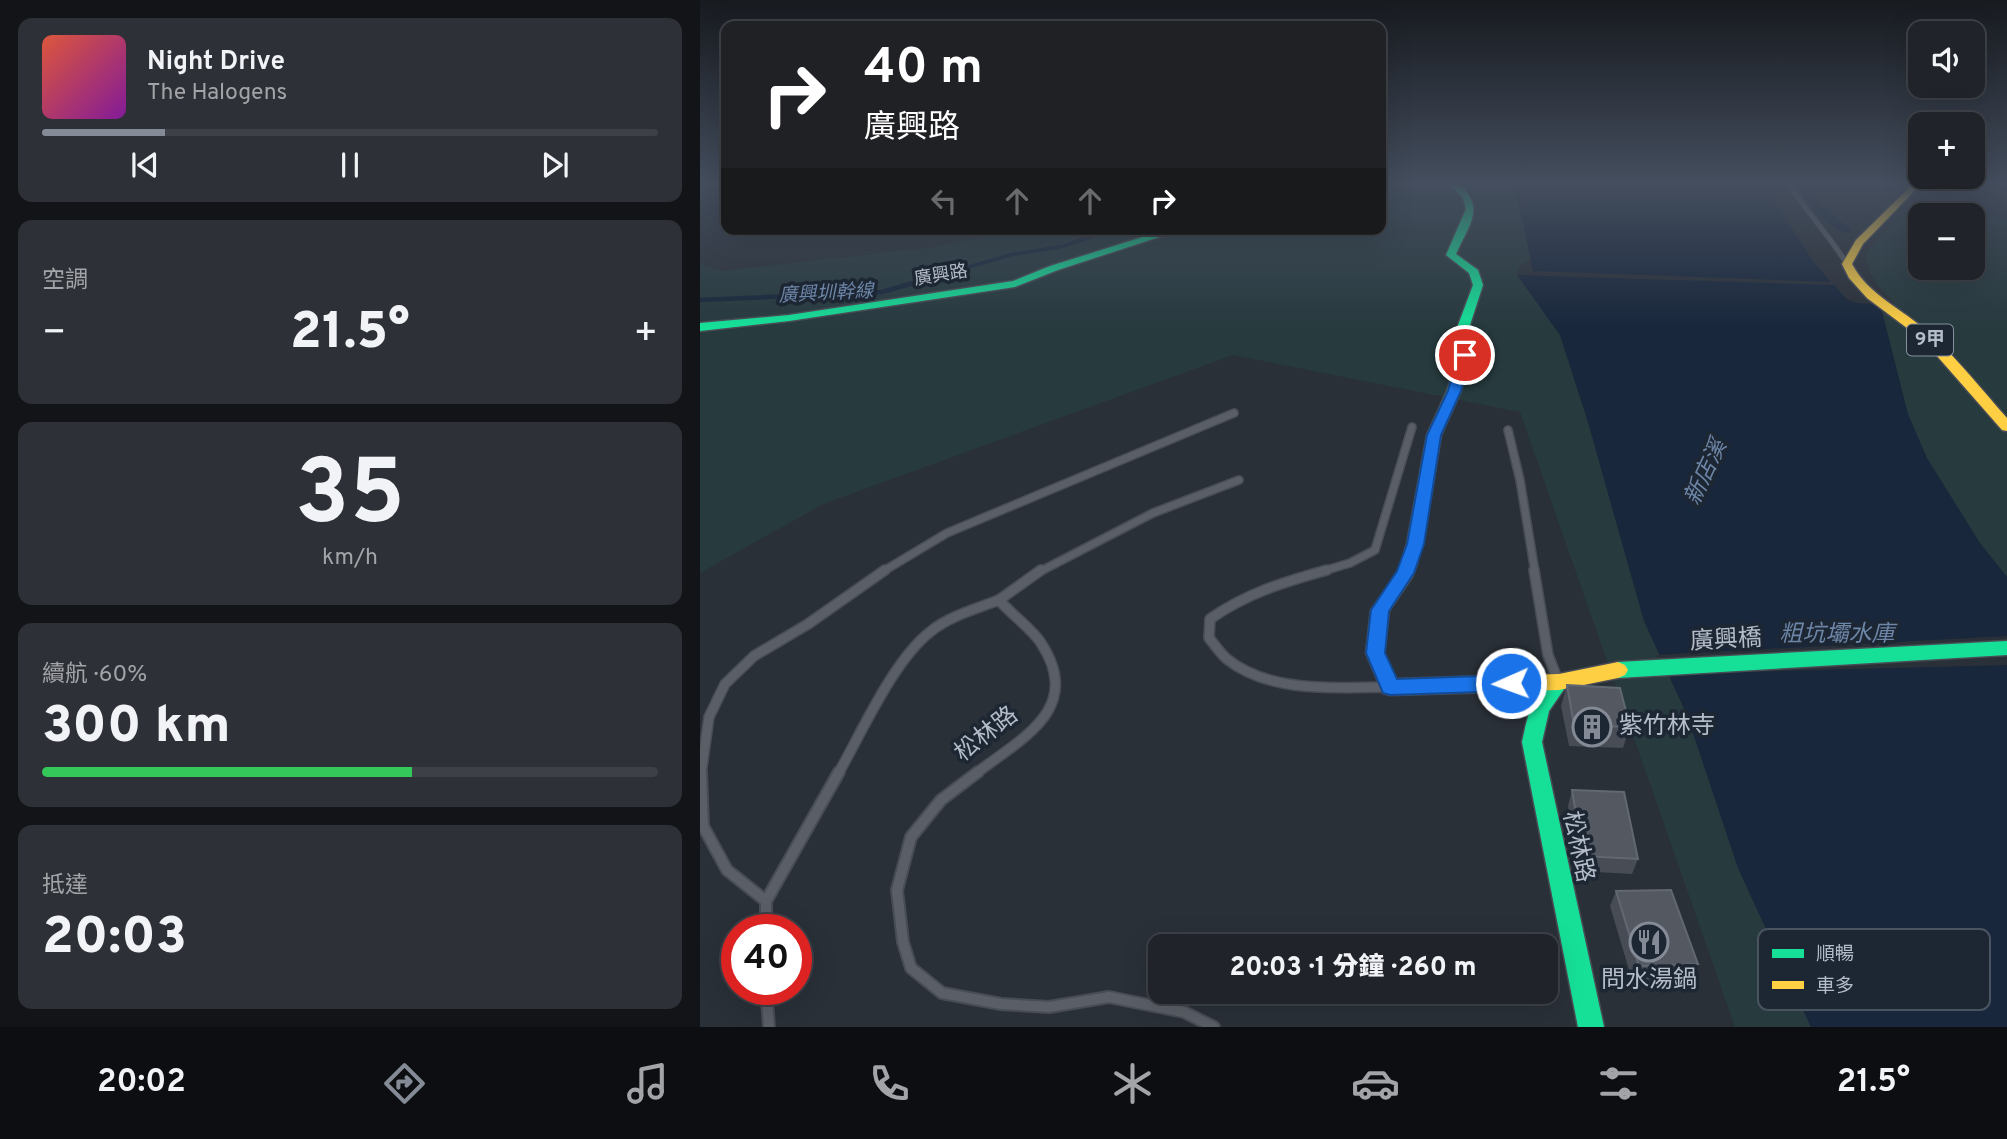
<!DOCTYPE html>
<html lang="zh-TW">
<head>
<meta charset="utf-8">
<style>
  :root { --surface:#20242a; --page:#2d3036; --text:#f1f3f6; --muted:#a2a4a8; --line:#3d4147; --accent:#848b96 }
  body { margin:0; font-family:Overpass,"Noto Sans TC",sans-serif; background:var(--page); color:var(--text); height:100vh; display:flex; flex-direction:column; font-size:26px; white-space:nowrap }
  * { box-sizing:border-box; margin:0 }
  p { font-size:23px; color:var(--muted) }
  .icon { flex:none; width:38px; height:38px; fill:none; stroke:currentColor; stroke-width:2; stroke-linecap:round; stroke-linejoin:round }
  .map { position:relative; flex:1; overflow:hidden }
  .side { display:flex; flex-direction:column; gap:18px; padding:18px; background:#121417; width:700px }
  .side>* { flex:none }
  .top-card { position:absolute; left:21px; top:21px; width:665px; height:214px; border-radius:14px; box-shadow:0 7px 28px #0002,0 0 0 2px var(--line); background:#202124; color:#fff; overflow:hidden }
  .tools { position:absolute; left:1208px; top:21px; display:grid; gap:14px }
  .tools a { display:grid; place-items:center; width:77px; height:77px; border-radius:14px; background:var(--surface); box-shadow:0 7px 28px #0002,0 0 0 2px var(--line); font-size:35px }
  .speed { position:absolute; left:21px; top:914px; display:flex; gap:14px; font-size:35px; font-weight:700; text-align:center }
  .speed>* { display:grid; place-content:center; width:91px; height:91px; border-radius:50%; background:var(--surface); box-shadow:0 7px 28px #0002,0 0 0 2px var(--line); line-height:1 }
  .speed .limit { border:10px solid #d22; background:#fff; color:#111 }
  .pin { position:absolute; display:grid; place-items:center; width:60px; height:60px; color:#fff; margin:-30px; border:4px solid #fff; border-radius:50%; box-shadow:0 2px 7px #0007 }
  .me { position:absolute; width:77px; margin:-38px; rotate:268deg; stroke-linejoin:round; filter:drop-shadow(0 0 5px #0008) }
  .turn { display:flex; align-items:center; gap:24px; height:147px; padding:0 28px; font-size:32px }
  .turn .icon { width:91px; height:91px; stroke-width:2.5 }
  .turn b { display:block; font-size:49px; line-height:60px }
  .lanes { display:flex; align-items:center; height:66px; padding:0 28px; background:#0003; justify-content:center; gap:35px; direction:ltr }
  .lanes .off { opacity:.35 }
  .big { font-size:52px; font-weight:800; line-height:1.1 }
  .side .card { flex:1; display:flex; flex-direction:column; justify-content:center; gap:10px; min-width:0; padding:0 24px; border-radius:14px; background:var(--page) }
  .side .dial { align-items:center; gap:0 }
  .dial b { font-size:91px; line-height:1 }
  .song { display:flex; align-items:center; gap:21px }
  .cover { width:84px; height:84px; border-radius:10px; background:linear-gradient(135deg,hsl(10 70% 55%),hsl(290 70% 35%)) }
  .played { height:7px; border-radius:4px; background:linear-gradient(90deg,var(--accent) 20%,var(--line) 20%) }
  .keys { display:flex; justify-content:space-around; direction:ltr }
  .heat { display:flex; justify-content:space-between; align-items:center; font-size:38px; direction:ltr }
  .charge { height:10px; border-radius:5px; background:linear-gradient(90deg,#34c759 60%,var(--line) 0) }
  .trip { position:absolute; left:448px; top:934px; width:410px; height:70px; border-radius:14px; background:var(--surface); box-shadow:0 7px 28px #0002,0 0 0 2px var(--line); font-weight:800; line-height:70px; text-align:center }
  .dock { display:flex; height:112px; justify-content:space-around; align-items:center; background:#0d0e11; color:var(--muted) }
  .dock .icon { width:49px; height:49px }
  .dock .on { color:var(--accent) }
  .dock b { font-size:32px; color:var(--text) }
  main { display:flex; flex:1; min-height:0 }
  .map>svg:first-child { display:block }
  .green { fill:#273a3e; fill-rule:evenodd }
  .water { fill:#19273c }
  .pier { fill:#2a3038 }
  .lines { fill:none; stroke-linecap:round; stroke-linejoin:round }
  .stream-far1 { stroke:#19273c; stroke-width:3.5 }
  .stream { stroke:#19273c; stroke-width:4.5 }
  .canal { fill:#19273c; fill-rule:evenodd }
  .lane-far3-casing { stroke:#484c55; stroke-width:6 }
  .lane-far2-casing { stroke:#484c55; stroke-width:10 }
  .lane-far1-casing { stroke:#484c55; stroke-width:12 }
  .lane-casing { stroke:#484c55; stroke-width:14 }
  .fast-casing { stroke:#484c55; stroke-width:3 }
  .slow-casing { stroke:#484c55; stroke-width:3 }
  .lane-far3 { stroke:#5a5e66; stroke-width:4.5 }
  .lane-far2 { stroke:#5a5e66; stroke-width:7 }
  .lane-far1 { stroke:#5a5e66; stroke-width:9 }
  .lane { stroke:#5a5e66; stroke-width:10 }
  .fast { fill:#16e098; fill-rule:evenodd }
  .slow { fill:#ffcf43; fill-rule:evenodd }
  .wall { fill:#474c55 }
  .building { fill:#535861; stroke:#626872; stroke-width:2 }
  .route { fill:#1a73e8; stroke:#114b97; stroke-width:2 }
  .labels { text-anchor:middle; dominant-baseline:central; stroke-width:7; stroke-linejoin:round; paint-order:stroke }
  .far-street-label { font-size:18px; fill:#b4bcc9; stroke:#1d2633 }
  .far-water-label { font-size:19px; font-style:italic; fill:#6d86a8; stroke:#1d2633 }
  .shield { fill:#1d2633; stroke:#878f9c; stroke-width:2 }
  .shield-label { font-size:19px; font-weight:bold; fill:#b4bcc9 }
  .water-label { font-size:23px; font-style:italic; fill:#6d86a8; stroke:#1d2633 }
  .near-street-label { font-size:24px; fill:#b4bcc9; stroke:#1d2633 }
  .near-poi-label { font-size:24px; fill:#b4bcc9; stroke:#1d2633; text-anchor:start }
  .key { fill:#1d2633; stroke:#4a5360; stroke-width:2 }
  .key-label { font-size:19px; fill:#b4bcc9 }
</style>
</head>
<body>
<main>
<section class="side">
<div class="card">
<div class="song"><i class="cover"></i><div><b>Night Drive</b><p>The Halogens</p></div></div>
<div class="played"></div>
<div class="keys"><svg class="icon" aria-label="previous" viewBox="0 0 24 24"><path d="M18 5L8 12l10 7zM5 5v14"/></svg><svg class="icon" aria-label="pause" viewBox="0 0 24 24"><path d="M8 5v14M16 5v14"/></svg><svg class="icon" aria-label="next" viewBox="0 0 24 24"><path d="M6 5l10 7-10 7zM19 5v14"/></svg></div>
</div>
<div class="card"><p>空調</p>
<div class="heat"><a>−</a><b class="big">21.5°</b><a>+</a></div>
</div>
<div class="card dial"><b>35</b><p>km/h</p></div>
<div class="card"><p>續航 · 60%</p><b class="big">300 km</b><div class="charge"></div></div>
<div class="card"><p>抵達</p><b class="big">20:03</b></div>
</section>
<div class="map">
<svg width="1307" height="1027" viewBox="0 0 1307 1027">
  <rect width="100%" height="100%" fill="#2a3038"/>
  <g class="green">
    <path d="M 681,183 L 814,183 L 831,259 L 818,267 L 817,275 L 860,335 L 888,422 L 944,621 L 987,715 L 1038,868 L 1111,1027 L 1035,1027 L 820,412 L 533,355 L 123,504 L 0,573 L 0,264 L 22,271 L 235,247 L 314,229 L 681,229 Z"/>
    <path d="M 1221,201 L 1307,221 L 1307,1026 L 1164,321 L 1195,303 C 1179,287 1166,276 1167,252 L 1191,226 ZM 1220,215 L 1272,215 L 1272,268 L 1220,268 Z"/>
  </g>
  <g class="water">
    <path d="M 814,183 L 1063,183 L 1113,261 L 1131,282 L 833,271 Z"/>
    <path d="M 817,275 L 1135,285 C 1148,304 1153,303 1176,304 L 1182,311 L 1208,414 L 1227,458 L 1280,543 L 1307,577 L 1307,1027 L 1111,1027 L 1038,868 L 987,715 L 944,621 L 888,422 L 860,335 Z"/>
  </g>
  <path class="pier" d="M 1307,636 L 1307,665 L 965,674 L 956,655 Z"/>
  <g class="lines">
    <path class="stream-far1" d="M 207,285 L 310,255 L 364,246 L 412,229"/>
    <path class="stream" d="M 0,300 L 182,292 L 213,283"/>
    <path class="canal" d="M 1095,183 L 1105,183 L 1118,203 L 1151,229 L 1151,233 C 1131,235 1105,199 1095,183 Z"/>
    <defs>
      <path id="lane-far3" d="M 1088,183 C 1106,211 1129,235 1147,264"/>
      <g id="lane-far2">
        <path d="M 808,430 L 820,480 L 835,572"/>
        <path d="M 182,572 L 247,533 L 534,413"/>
        <path d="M 339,572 L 453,513 L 539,480"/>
        <path d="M 620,572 L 650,563 L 675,550 L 712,427"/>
      </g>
      <g id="lane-far1">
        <path d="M 627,570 C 584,582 547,593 510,619 L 509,638 C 515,645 520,653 527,659 C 569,693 635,688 686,687"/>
        <path d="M 834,570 L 848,655 L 858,681"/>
        <path d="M 299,600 L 341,570"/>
        <path d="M 1,774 L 9,717 L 25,684 L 54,656 L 108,624 L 185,570"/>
        <path d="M 138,774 C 162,732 193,661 230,632 C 249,616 276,609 299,600 C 310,613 334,631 341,643 C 384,709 322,738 275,774"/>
      </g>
      <g id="lane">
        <path d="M 1,772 L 3,826 L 27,870 L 66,901"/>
        <path d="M 278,772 L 241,800 L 211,837 L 197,890 L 203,942 L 211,968 L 242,993 L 301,1004 L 349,1007 L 409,997 L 484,1012 L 514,1027"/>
        <path d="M 66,929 L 66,901 L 139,772"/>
        <path d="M 66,989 L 69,1027"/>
      </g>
      <g id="fast">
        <path d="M 748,183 L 757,183 C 787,207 769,225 756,254 L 778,270 L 783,285 L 769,328 L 771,355 L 761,391 L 741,435 L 723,544 L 715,568 L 703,568 L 701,564 L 707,544 L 727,435 L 747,391 L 759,355 L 757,328 L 773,285 L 769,273 L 746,255 L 766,209 L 763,198 Z"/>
        <path d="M 468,229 L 484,229 L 358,270 L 315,287 L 89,321 L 0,331 L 0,323 L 89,315 L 313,281 L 350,266 Z"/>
        <path d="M 1307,641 L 1307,655 L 918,678 L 911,675 L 908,670 L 911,665 L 918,662 Z"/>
        <path d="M 859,674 L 866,677 L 869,682 L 849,711 L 842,742 L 904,1027 L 878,1027 L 822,742 C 827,719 834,683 859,674 Z"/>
      </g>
      <g id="slow">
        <path d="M 1214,183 L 1222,183 L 1163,244 L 1152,264 C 1169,296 1203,309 1229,333 C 1258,359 1282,390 1307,418 L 1307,431 L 1302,430 L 1223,340 L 1167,298 L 1149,278 L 1142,264 L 1156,240 Z"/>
        <path d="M 709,558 L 715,560 L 717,564 L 712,577 L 689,611 L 684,653 L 696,679 L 859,674 L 918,662 L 925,665 L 928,670 L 925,675 L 918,678 L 859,690 L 690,695 L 683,693 L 666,653 L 671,610 L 698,572 L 703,560 Z"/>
      </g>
    </defs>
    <use href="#lane-far3" class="lane-far3-casing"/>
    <use href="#lane-far2" class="lane-far2-casing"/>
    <use href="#lane-far1" class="lane-far1-casing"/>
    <use href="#lane" class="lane-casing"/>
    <use href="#fast" class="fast-casing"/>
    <use href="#slow" class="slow-casing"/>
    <use href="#lane-far3" class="lane-far3"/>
    <use href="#lane-far2" class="lane-far2"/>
    <use href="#lane-far1" class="lane-far1"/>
    <use href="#lane" class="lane"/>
    <use href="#fast" class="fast"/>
    <use href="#slow" class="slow"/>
  </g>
  <g class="wall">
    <path d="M 867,685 L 930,727 L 923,748 L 869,746 L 861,706 Z"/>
    <path d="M 872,790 L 938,859 L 932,874 L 878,871 L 868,806 Z"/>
    <path d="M 916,891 L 998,964 L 989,978 L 932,980 L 910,906 Z"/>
  </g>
  <g class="building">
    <path d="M 867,685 L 920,688 L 930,727 L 874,725 Z"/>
    <path d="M 872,790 L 924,792 L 938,859 L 883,856 Z"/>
    <path d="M 971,890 L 998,964 L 939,966 L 916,891 Z"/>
  </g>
  <linearGradient id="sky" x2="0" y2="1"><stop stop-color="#171a1f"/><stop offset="0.56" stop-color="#444e5e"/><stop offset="1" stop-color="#444e5e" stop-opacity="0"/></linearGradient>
  <rect width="1307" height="327" fill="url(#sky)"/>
  <path class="route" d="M 765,352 L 771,355 L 761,391 L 741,435 L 724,544 L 714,573 L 689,611 L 685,653 L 697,679 L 811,675 L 818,678 L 820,683 L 818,689 L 811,691 L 690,695 L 683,693 L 666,653 L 671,610 L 697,571 L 707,544 L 727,435 L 748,391 L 758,355 Z"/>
  <defs>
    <symbol id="building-ring" viewBox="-11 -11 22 22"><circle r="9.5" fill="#1d2633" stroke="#848b96" stroke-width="1.5"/><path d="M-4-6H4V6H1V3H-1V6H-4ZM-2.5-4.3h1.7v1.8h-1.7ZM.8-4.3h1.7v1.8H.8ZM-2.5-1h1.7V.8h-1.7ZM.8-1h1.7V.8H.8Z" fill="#848b96"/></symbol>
    <symbol id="restaurant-ring" viewBox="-11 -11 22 22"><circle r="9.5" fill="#1d2633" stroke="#848b96" stroke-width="1.5"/><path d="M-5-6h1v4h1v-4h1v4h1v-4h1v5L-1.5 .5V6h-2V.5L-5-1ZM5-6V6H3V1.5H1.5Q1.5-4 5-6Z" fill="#848b96"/></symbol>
  </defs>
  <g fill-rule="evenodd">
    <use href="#building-ring" x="870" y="705" width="44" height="44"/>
    <use href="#restaurant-ring" x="927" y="920" width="44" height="44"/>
  </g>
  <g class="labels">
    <g class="far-street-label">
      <text transform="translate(241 276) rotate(-9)">廣興路</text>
    </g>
    <g class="far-water-label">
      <text transform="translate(126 294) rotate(-3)">廣興圳幹線</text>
    </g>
    <rect class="shield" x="1207" y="324.5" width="46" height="31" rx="5"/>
    <g class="shield-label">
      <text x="1230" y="340">9甲</text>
    </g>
    <g class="water-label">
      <text transform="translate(1007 473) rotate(-65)">新店溪</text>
      <text x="1137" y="635">粗坑壩水庫</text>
    </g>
    <g class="near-street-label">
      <text transform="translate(1026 641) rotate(-3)">廣興橋</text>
      <text transform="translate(287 735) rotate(-38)">松林路</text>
      <text transform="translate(877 847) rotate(78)">松林路</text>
    </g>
    <g class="near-poi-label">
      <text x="919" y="727">紫竹林寺</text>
      <text x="949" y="981" text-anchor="middle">問水湯鍋</text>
    </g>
  </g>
  <rect x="1058" y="929" width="232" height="81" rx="10" class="key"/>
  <rect x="1072" y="949" width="32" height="9" fill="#16e098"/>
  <rect x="1072" y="981" width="32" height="8" fill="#ffcf43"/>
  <g class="key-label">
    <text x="1116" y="960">順暢</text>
    <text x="1116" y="992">車多</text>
  </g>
</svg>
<div class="tools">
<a><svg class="icon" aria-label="sound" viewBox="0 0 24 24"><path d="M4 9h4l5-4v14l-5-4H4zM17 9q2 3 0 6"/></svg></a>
<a>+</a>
<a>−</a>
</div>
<div class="speed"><div class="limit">40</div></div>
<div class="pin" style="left:765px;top:355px;background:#d93025"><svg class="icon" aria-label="arrive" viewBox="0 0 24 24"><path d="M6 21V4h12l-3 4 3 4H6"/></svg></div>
<svg class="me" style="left:811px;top:683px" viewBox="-20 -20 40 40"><circle r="17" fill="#1a73e8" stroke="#fff" stroke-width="3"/><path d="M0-11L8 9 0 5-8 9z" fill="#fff"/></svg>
<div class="trip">20:03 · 1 分鐘 · 260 m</div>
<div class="top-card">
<div class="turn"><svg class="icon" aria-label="right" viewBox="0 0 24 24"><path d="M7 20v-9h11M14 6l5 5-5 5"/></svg><div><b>40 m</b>廣興路</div></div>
<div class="lanes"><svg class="icon off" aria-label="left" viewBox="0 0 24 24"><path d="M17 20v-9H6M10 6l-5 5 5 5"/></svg><svg class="icon off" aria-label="ahead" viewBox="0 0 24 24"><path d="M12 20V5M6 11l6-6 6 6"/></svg><svg class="icon off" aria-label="ahead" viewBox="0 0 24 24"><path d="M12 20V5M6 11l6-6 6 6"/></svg><svg class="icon" aria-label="right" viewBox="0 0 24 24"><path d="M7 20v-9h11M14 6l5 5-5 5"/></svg></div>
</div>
</div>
</main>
<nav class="dock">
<b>20:02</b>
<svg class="icon on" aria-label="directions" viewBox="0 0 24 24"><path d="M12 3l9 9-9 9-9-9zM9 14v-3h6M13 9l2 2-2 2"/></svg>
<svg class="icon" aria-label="music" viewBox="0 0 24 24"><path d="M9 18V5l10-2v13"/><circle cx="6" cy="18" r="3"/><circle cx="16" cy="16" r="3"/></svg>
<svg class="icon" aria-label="phone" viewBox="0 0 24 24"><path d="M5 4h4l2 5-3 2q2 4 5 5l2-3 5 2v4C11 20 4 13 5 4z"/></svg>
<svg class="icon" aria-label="climate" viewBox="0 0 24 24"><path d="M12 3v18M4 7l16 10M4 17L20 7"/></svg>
<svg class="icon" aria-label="car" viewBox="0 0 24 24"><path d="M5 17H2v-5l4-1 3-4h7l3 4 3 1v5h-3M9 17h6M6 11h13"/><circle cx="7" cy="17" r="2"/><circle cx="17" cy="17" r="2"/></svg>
<svg class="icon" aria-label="filters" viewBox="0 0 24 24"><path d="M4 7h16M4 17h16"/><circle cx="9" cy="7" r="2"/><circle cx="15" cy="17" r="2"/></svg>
<b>21.5°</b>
</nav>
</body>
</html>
